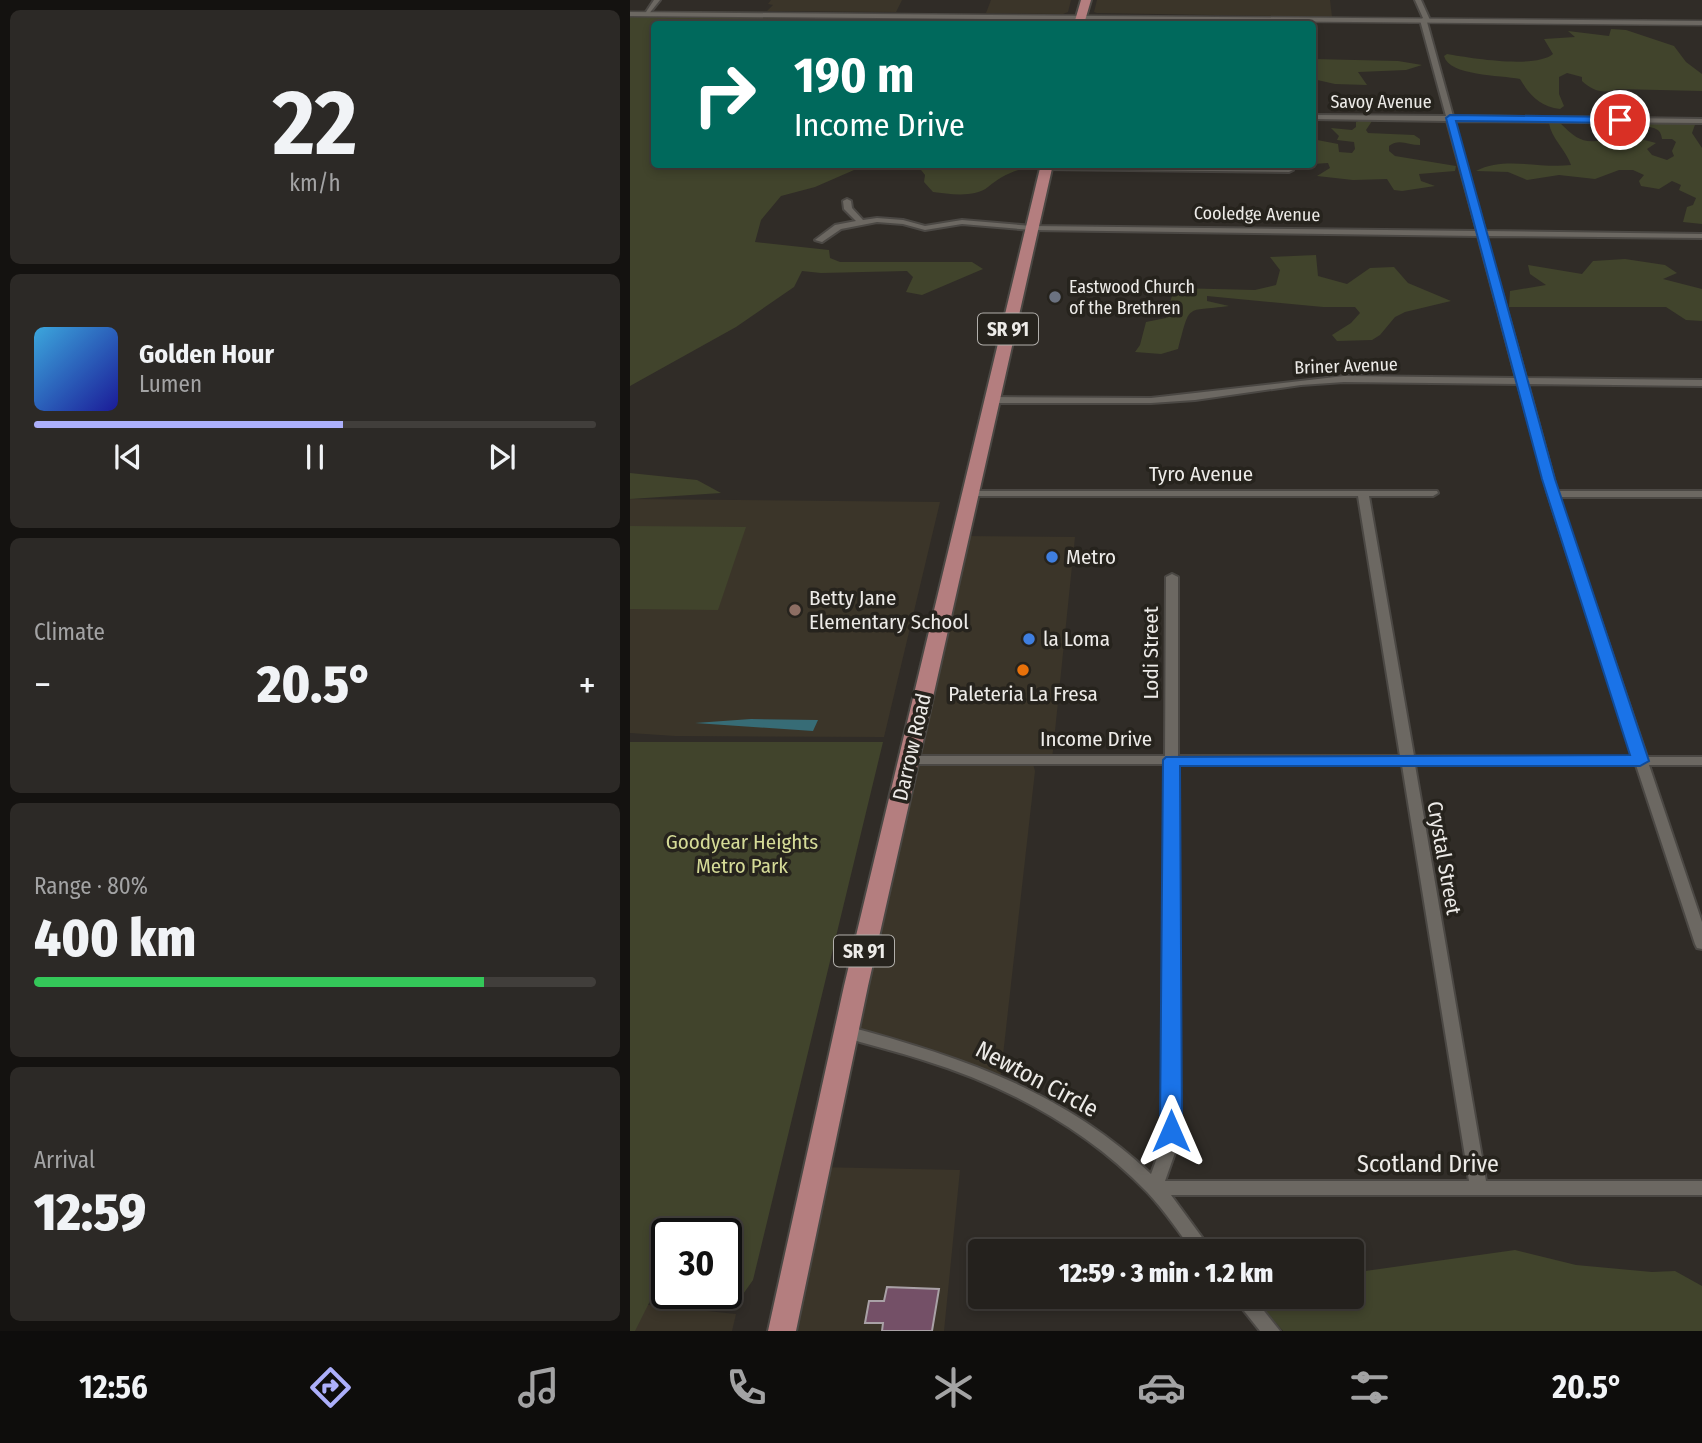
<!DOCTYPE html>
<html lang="en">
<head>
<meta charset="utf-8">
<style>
  :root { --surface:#24211d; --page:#2c2926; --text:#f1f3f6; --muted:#a3a3a4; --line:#413e3b; --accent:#acaffb }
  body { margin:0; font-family:"Fira Sans Condensed",sans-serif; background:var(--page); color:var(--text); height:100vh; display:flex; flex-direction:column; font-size:26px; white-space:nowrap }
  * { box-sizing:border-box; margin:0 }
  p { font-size:23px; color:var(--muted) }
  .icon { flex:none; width:38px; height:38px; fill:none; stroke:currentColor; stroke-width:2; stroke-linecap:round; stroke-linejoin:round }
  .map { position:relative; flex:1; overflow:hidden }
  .panel { display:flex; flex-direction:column; gap:10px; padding:10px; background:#141210; width:630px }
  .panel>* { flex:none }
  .hud { position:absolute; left:21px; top:21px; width:665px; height:147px; border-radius:7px; box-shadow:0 4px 10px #0003,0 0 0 2px var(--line); background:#00695c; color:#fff; overflow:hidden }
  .speed { position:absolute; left:21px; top:1218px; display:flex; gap:14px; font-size:35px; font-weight:700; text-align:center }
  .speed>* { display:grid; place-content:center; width:91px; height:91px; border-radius:50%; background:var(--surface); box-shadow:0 4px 10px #0003,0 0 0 2px var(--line); line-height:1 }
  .speed .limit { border:4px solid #111; border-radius:10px; background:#fff; color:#111 }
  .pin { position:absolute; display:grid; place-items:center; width:60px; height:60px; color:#fff; margin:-30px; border:4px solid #fff; border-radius:50%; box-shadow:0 2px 7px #0007 }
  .me { position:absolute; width:77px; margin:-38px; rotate:0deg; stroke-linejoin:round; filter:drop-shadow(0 0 5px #0008) }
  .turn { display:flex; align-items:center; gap:24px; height:147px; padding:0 28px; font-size:32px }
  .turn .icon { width:91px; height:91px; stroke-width:2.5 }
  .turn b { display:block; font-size:49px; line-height:60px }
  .big { font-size:52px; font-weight:800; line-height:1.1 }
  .panel .widget { flex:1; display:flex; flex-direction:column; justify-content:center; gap:10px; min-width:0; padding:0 24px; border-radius:10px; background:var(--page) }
  .panel .dial { align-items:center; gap:0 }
  .dial b { font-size:91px; line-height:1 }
  .song { display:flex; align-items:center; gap:21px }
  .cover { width:84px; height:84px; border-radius:10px; background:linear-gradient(135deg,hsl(200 70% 55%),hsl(240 70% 35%)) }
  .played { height:7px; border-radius:4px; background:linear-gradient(90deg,var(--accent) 55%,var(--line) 55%) }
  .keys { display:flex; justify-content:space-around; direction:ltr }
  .heat { display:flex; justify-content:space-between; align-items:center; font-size:38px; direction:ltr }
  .charge { height:10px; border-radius:5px; background:linear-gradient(90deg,#34c759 80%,var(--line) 0) }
  .trip { position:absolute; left:338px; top:1239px; width:396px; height:70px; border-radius:7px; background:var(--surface); box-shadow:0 4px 10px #0003,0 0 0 2px var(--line); font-weight:800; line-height:70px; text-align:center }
  .tab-bar { display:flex; height:112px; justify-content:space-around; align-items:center; background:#0e0d0c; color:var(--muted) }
  .tab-bar .icon { width:49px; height:49px }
  .tab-bar .on { color:var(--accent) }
  .tab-bar b { font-size:32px; color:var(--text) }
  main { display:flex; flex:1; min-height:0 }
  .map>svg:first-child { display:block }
  .built { fill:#3b3529 }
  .green { fill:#41442c; fill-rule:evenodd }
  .water { fill:#376c76 }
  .building { fill:#745067; stroke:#a9a1a6; stroke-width:2 }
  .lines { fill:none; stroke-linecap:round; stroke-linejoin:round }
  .minor-casing { stroke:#4b4844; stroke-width:4 }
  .tertiary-casing { stroke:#4b4844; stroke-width:3 }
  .primary-casing { stroke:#4b4844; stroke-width:4 }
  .minor { fill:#6c6862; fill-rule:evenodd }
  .tertiary { fill:#6c6862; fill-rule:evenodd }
  .primary { fill:#b47e7f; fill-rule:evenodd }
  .route { fill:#1a73e8; stroke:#114b97; stroke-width:2 }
  .worship-dot { fill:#6b7280; stroke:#26231d; stroke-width:2.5 }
  .shop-dot { fill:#3f7fe0; stroke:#26231d; stroke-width:2.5 }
  .education-dot { fill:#8d6e63; stroke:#26231d; stroke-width:2.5 }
  .food-dot { fill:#e8710a; stroke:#26231d; stroke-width:2.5 }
  .labels { text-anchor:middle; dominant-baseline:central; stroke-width:7; stroke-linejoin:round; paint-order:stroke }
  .far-street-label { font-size:18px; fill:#edebe8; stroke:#26231d }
  .far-poi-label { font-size:18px; fill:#edebe8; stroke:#26231d; text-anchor:start }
  .shield { fill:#26231d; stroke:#b1afab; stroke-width:2 }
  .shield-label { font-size:19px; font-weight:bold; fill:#edebe8 }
  .street-label { font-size:21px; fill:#edebe8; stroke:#26231d }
  .poi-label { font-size:21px; fill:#edebe8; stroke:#26231d; text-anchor:start }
  .park-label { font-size:21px; fill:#d5db97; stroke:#26231d }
  .near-street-label { font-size:24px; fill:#edebe8; stroke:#26231d }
</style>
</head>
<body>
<main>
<section class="panel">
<div class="widget dial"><b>22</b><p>km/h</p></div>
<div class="widget">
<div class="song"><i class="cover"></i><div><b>Golden Hour</b><p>Lumen</p></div></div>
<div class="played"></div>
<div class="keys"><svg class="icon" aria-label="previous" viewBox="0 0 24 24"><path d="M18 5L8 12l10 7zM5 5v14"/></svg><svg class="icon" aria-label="pause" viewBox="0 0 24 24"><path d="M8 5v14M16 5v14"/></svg><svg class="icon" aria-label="next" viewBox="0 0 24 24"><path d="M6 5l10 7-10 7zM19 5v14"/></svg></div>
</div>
<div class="widget"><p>Climate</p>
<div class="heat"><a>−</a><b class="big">20.5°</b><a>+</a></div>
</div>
<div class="widget"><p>Range · 80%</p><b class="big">400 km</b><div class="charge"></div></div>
<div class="widget"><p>Arrival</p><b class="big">12:59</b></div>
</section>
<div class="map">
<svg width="1072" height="1331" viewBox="0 0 1072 1331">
  <rect width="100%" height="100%" fill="#302c27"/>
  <g class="built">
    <path d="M 141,0 L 272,0 L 266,12 L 137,11 L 143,5 L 138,4 Z"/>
    <path d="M 361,0 L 441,0 L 438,12 L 433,14 L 356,13 Z"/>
    <path d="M 467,0 L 700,0 L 702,17 L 467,13 L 464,12 Z"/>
    <path d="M 233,20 L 431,21 L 435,22 L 434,24 L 231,24 Z"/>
    <path d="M 0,499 L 310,502 L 254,737 L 45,736 L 0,733 Z"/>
    <path d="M 330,536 L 445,537 L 422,760 L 402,760 L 405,771 L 370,1082 L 216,1032 Z"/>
    <path d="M 185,1167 L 330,1170 L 314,1331 L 152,1331 Z"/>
    <path d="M 0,1303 L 106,1314 L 102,1331 L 0,1331 Z"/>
  </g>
  <g class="green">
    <path d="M 0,17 L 231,19 L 228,24 L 24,24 L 24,164 L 397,165 L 396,168 C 381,171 369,178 358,187 C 345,198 319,194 303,192 L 294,182 L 295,175 L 288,166 L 224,170 L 185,187 L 151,196 L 131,220 L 125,242 L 199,250 L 200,258 L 210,262 L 342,262 L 353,269 L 292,295 L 276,292 L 283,277 L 277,271 L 191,273 L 172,271 L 164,287 L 106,327 L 0,386 Z"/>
    <path d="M 981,29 L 996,30 L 1044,46 L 1056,62 L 1072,74 L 1072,91 L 987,89 C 973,94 963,91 952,81 L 952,77 L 937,73 L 929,77 L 929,94 L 934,106 L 930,109 C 910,106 900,96 890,79 C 870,75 819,76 814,56 L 817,54 C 840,58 905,69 923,54 L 914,39 L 945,37 L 938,31 L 979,36 Z"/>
    <path d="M 683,59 L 768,61 L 792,65 L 776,70 L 728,72 L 737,85 L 705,84 L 683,79 Z"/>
    <path d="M 733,119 L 742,121 L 736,130 L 738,133 L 784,135 L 790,139 L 790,145 C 778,145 769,138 759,146 L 759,151 L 765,156 L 826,166 L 825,171 L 789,174 L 791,181 L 805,186 L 772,191 L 764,190 L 757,179 L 723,180 L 687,176 L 700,168 L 698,163 L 683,164 L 683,154 L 686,152 L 683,151 L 682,139 L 708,144 L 709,152 L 722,153 L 725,149 L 724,142 L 707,140 L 709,136 L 701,128 L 722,130 L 726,127 L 726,122 Z"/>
    <path d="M 929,122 C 950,143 955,144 984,138 L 983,132 L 1026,143 L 1017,149 L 1022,155 L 1037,160 L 1044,156 L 1042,151 L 1046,142 L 1042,139 L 1032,139 C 1031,128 1024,128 1014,126 L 1015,122 L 1066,122 L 1062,133 L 1072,148 L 1072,224 L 1053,222 L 1057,207 L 1063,205 L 1066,198 L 1049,190 L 1051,185 L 1042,181 L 1029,189 L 1011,186 L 1009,181 L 1014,175 L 1003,170 L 989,170 L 965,179 L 929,175 L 897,180 L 878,172 L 846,171 C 875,156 910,169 941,165 C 936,150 921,138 919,123 Z"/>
    <path d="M 686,255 L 688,276 L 717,284 L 740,268 L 764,267 L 778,283 L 821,301 L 775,312 L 765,317 L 750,335 L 742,340 L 707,341 L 702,335 L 721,323 L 730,313 L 725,307 L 693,307 L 577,296 L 577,301 L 599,306 C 554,312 561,302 548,349 L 531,354 L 505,352 L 510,345 L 516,322 L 536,318 L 544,288 L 625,290 L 646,285 L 650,270 L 640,257 Z"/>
    <path d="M 995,259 L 1035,265 L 1047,273 L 1033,279 L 1072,289 L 1072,321 L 1056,320 L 1036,307 L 879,307 L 880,291 L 916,285 L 900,274 L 898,265 L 952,274 L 963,261 Z"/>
    <path d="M 0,473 L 67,480 L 91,493 L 0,499 Z"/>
    <path d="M 0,526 L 116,527 L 88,610 L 0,609 Z"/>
    <path d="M 0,742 L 253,742 L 123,1280 L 104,1307 L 20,1301 L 5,1331 L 0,1331 ZM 37,1234 L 96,1234 L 96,1293 L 37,1293 Z"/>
    <path d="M 885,1250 L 946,1265 L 1022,1272 L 1045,1271 L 1072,1286 L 1072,1331 L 653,1331 L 623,1297 L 721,1297 L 721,1273 Z"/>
  </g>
  <path class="water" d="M 121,719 L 188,720 L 183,731 L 65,723 Z"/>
  <path class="building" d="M 257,1287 L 309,1289 L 302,1331 L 252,1331 L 253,1323 L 235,1323 L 239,1301 L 254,1301 Z"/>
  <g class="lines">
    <defs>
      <g id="minor">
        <path d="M 24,0 L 30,0 L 18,15 L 14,15 Z"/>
        <path d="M 785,0 L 791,0 L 800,20 L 797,22 L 823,116 L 1072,119 L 1072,123 L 824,121 L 855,231 L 1072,234 L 1072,238 L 856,236 L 896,378 L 1072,380 L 1072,386 L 898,384 L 927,491 L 1072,491 L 1072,497 L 929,497 L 1017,757 L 1072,757 L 1072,765 L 1019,765 L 1072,922 L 1072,949 L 1067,948 L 1065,944 L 1006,765 L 785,765 L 856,1181 L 1072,1181 L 1072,1195 L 541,1195 L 582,1251 L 563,1251 C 548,1231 534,1210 517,1192 C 455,1128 377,1086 293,1060 C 266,1051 238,1045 210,1036 L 208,1032 L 210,1028 L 216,1026 C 329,1056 434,1091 521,1174 L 531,1147 L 533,1131 L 535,764 L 280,764 L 273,760 L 280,756 L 535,756 L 536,577 L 542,574 L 548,577 L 548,756 L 770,756 L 728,496 L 339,496 L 335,495 L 334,493 L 335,491 L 807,491 L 808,493 L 803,496 L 739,496 L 784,756 L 1003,757 L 918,494 L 888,384 L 714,382 L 671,385 L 565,400 L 521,403 L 362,403 L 357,400 L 362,397 L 521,398 L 714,376 L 886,378 L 848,236 L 402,230 L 332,224 L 295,230 L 273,224 L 247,222 L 211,229 L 192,242 L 185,240 L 205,225 L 226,221 L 214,209 L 213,201 L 217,199 L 221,201 L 222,208 L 233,220 L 247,218 L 273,220 L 295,226 L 332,220 L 402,226 L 847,231 L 817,121 L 682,119 L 682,115 L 816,116 L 790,20 L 793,18 ZM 548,764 L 772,765 L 839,1181 L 535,1181 L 547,1147 L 549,1131 Z"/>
        <path d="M 413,165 L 659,168 L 663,170 L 659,172 L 416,169 L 412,167 Z"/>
        <path d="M 603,1297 L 623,1297 L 650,1331 L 630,1331 Z"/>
      </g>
      <path id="tertiary" d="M 0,12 L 1072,21 L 1072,25 L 0,16 Z"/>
      <g id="primary">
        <path d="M 451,0 L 461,0 L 454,24 L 444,24 Z"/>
        <path d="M 411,164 L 423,164 L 238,986 L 166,1331 L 138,1331 L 214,986 Z"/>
      </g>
    </defs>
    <use href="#minor" class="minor-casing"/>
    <use href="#tertiary" class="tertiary-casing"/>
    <use href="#primary" class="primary-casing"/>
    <use href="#minor" class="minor"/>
    <use href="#tertiary" class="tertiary"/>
    <use href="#primary" class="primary"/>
  </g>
  <path class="route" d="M 820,115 L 990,117 L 994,120 L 990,123 L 826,121 L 925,479 L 1019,761 L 1010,766 L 550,766 L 552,1131 L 549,1137 L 541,1140 L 533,1137 L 530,1131 L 533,760 L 536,757 L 1000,755 L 912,479 L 816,118 Z"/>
  <circle class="worship-dot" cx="425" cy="297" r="7"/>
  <g class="shop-dot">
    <circle cx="422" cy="557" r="7"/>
    <circle cx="399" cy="639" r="7"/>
  </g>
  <circle class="education-dot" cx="165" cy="610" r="7"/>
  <circle class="food-dot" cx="393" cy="670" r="7"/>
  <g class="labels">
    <g class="far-street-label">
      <text x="751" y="102">Savoy Avenue</text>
      <text transform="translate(627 214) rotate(1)">Cooledge Avenue</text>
      <text transform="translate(716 366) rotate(-2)">Briner Avenue</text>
    </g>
    <g class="far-poi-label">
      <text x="439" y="287">Eastwood Church<tspan x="439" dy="21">of the Brethren</tspan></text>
    </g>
    <g class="shield">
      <rect x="348" y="313.5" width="60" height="31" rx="5"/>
      <rect x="204" y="935.5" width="60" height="31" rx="5"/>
    </g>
    <g class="shield-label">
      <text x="378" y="329">SR 91</text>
      <text x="234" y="951">SR 91</text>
    </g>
    <g class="street-label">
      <text x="571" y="474">Tyro Avenue</text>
      <text transform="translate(521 653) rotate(-90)">Lodi Street</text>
      <text x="466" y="739">Income Drive</text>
      <text transform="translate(282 747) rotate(-77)">Darrow Road</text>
      <text transform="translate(814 858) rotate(80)">Crystal Street</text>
    </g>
    <g class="poi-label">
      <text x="436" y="557">Metro</text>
      <text x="179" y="598">Betty Jane<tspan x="179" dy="24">Elementary School</tspan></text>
      <text x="413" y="639">la Loma</text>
      <text x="393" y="694" text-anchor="middle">Paleteria La Fresa</text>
    </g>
    <g class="park-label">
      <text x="112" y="842">Goodyear Heights<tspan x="112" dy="24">Metro Park</tspan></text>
    </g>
    <g class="near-street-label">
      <text transform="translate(407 1079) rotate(28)">Newton Circle</text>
      <text x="798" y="1164">Scotland Drive</text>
    </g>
  </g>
</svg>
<div class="speed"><div class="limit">30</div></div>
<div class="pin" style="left:990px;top:120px;background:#d93025"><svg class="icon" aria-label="arrive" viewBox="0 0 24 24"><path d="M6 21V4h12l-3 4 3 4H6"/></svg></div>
<svg class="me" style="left:541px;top:1131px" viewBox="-20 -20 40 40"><path d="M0-17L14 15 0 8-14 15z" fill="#1a73e8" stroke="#fff" stroke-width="4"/></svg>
<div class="trip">12:59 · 3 min · 1.2 km</div>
<div class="hud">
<div class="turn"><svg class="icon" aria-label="right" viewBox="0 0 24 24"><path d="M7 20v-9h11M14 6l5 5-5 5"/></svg><div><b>190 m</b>Income Drive</div></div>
</div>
</div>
</main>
<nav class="tab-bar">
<b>12:56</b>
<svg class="icon on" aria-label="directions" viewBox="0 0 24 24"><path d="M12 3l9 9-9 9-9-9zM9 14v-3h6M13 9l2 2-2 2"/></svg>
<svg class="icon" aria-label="music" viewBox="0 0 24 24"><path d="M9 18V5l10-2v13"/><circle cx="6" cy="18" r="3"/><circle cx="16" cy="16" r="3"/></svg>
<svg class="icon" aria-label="phone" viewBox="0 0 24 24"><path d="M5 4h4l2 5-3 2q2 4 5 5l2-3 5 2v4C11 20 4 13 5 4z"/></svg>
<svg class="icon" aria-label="climate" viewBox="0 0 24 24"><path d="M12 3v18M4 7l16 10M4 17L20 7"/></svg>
<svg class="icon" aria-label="car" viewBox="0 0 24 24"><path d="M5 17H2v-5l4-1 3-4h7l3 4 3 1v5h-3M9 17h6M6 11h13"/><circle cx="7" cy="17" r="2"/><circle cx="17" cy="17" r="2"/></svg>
<svg class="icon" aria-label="filters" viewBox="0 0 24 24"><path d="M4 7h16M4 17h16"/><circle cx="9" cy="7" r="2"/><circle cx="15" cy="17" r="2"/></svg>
<b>20.5°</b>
</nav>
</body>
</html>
